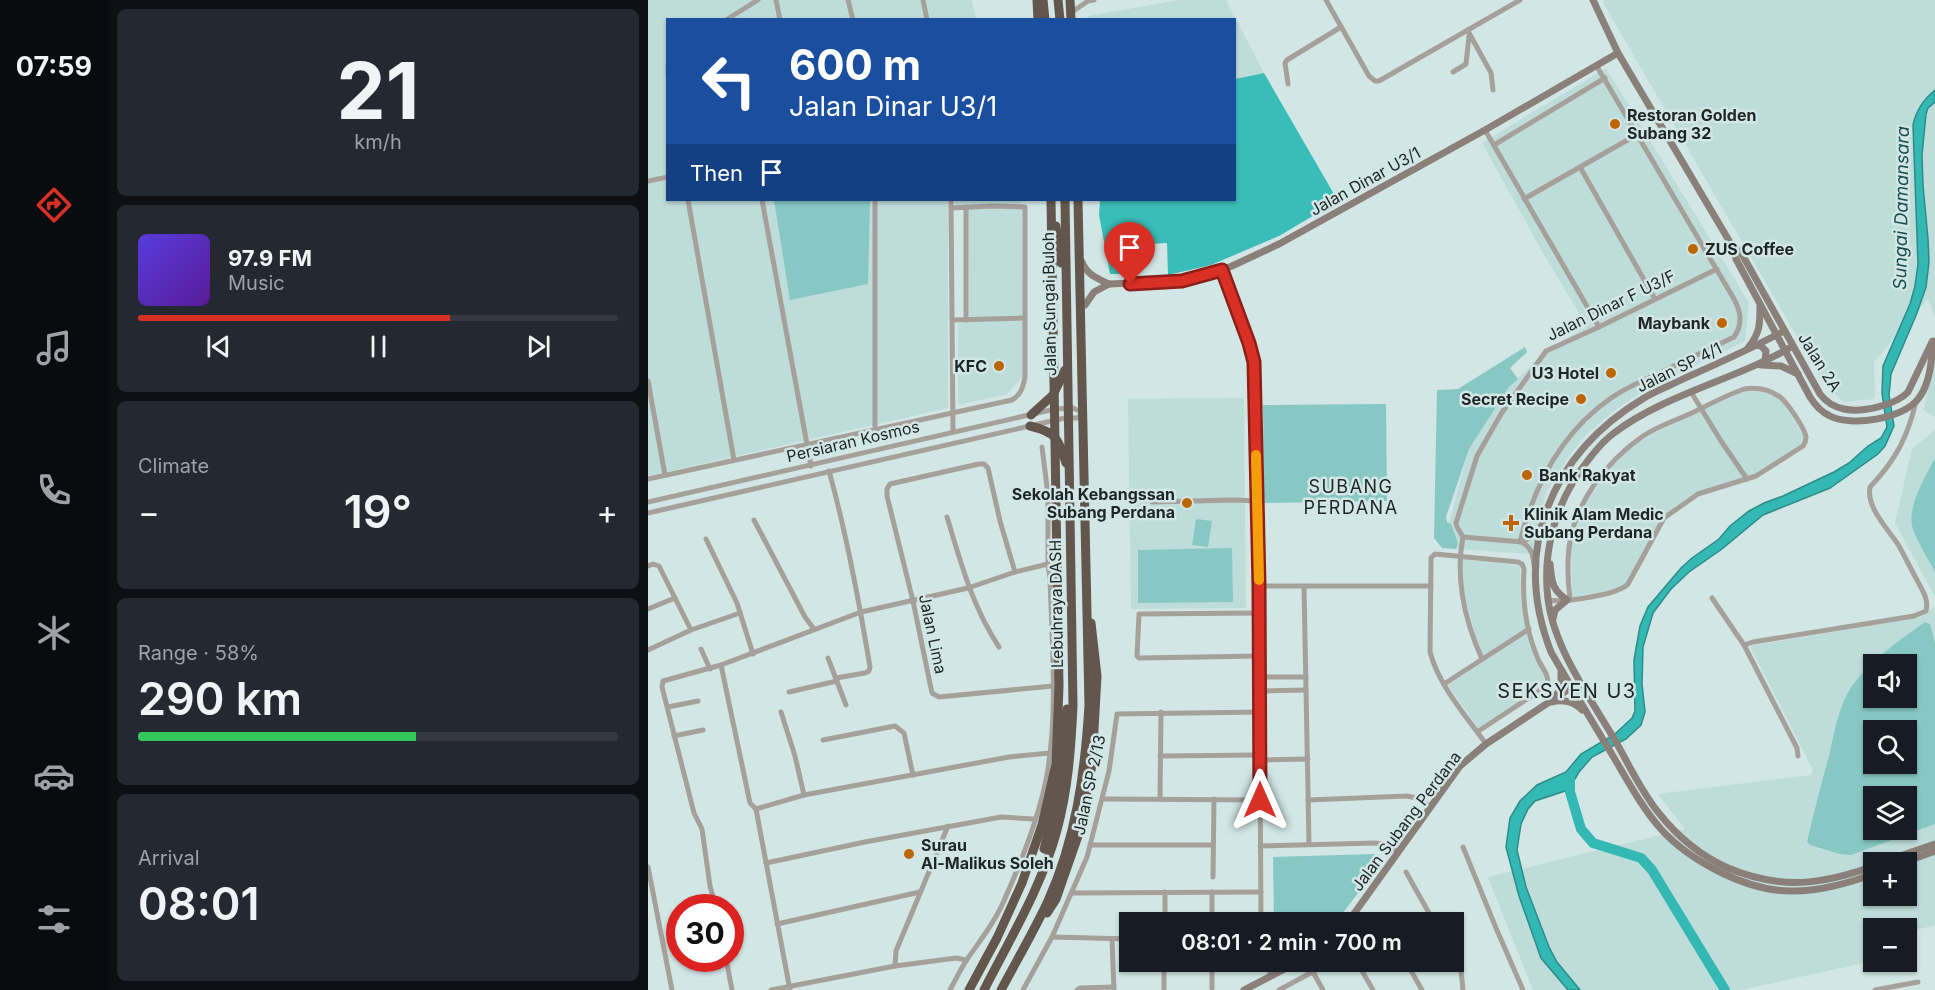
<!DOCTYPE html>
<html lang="en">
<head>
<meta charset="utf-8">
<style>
  :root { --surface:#171b24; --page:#242831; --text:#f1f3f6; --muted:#9ea1a6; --line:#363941; --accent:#d93025 }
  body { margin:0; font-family:Inter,sans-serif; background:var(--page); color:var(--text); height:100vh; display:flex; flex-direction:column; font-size:22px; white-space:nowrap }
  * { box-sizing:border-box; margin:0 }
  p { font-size:20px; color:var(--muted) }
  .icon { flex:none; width:33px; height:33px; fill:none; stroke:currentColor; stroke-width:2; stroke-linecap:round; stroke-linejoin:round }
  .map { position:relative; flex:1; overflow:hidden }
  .details { display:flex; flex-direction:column; gap:9px; padding:9px; background:#0d0f14; width:540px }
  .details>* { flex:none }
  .guide { position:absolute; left:18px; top:18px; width:570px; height:183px; border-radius:0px; box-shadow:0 2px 4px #0004; background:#1a4fa0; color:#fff; overflow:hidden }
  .buttons { position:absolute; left:1215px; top:654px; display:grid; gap:12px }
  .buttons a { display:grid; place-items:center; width:54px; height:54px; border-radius:0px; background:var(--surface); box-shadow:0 2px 4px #0004; font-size:30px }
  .speed { position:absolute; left:18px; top:894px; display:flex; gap:12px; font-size:30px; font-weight:700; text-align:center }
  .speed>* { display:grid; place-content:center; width:78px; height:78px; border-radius:50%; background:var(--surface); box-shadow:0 2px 4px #0004; line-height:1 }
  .speed .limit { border:9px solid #d22; background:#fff; color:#111 }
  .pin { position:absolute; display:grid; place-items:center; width:51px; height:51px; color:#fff; margin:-62px -26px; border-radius:50% 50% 50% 0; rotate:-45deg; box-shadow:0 0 6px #0007 }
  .pin .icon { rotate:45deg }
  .me { position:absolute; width:66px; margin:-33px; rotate:0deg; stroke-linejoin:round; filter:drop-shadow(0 0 4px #0008) }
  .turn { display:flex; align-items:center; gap:21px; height:126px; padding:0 24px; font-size:27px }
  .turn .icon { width:78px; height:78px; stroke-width:2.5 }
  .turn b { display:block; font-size:42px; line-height:51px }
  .then { display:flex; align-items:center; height:57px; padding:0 24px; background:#0003; gap:12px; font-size:22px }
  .big { font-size:45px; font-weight:600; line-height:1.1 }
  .details .card { flex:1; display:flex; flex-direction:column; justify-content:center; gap:9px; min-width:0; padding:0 21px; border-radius:9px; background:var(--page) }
  .details .dial { align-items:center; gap:0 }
  .dial b { font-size:78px; line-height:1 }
  .song { display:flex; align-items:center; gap:18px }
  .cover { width:72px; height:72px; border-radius:9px; background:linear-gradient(135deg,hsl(250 70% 55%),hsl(270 70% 35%)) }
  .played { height:6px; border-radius:3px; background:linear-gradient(90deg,var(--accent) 65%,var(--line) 65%) }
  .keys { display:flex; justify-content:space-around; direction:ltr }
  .heat { display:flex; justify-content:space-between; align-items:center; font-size:33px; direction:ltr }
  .charge { height:9px; border-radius:4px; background:linear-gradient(90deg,#34c759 58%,var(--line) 0) }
  .trip { position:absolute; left:471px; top:912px; width:345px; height:60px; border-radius:0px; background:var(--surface); box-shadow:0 2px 4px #0004; font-weight:600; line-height:60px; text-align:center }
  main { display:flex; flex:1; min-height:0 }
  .tabs { display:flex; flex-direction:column; width:108px; justify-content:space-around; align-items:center; background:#090b0e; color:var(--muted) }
  .tabs .icon { width:42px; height:42px }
  .tabs .active { color:var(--accent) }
  .tabs b { font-size:27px; color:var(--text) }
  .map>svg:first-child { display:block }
  .built { fill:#bedcda; fill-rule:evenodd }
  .green { fill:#87c8c4; fill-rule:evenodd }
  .forest { fill:#3abdb8 }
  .water { fill:#34b8b3; stroke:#2d8c88; stroke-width:1.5 }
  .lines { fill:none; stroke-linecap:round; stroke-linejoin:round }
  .river { stroke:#34b8b3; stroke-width:10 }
  .street { stroke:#a6a09b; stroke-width:5 }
  .secondary { stroke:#8a8079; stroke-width:7 }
  .highway { stroke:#63564d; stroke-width:9 }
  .route-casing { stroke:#8d1f18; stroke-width:15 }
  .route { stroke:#d93025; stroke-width:10 }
  .slow { stroke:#f59e0b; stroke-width:10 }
  .poi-dot { fill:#bd6500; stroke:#d1e6e5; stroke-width:2 }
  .labels { text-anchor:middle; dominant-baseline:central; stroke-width:5; stroke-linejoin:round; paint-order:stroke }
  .poi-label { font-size:16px; font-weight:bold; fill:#1e2625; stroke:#d1e6e5; text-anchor:start }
  .street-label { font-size:16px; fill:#1e2625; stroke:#d1e6e5 }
  .water-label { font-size:18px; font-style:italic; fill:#194f4d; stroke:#d1e6e5 }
  .neighbourhood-label { font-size:18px; letter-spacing:1.5px; fill:#1e2625; stroke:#d1e6e5 }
  .quarter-label { font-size:20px; letter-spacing:1.5px; fill:#1e2625; stroke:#d1e6e5 }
</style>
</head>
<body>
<main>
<nav class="tabs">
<b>07:59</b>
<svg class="icon active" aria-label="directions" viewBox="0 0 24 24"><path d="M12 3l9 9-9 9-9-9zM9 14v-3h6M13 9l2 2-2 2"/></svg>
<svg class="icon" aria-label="music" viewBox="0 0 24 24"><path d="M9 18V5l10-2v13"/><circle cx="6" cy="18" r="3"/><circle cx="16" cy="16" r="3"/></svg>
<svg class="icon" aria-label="phone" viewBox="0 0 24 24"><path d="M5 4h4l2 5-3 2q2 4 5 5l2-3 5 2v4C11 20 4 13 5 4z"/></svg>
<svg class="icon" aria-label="climate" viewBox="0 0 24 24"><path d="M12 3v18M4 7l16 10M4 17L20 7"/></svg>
<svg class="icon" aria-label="car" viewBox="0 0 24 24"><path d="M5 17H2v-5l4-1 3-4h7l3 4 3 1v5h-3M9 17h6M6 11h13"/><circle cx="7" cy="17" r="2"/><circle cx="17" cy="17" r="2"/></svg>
<svg class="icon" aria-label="filters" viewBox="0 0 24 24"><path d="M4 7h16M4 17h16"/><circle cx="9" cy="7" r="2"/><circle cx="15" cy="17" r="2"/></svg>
</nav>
<section class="details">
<div class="card dial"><b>21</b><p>km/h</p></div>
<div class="card">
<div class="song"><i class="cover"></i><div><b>97.9 FM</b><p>Music</p></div></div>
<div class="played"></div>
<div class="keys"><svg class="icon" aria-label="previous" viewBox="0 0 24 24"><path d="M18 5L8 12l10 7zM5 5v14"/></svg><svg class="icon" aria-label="pause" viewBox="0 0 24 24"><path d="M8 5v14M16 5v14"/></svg><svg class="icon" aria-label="next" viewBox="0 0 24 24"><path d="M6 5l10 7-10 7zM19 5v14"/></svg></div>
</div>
<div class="card"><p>Climate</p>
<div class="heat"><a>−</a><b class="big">19°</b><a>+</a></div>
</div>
<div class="card"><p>Range · 58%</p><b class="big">290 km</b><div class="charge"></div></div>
<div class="card"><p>Arrival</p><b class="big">08:01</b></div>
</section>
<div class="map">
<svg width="1287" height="990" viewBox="0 0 1287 990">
  <rect width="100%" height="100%" fill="#d1e6e5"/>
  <g class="built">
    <path d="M 0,0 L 324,0 L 328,19 L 20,20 L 20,200 L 300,200 L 300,408 L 0,476 Z"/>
    <path d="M 531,0 L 578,0 L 616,73 L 587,79 L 586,20 L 441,20 L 440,16 Z"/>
    <path d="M 955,0 L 1287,0 L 1287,317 L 1280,299 L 1226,362 L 1227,399 L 1195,402 L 1176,383 L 957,6 Z"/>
    <path d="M 958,68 L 1101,303 L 1097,341 L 994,392 L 966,411 L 937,436 L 921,456 L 898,493 L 891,518 L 885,554 L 794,548 L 821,449 L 861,387 L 898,351 L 939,326 L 895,253 L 834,143 Z"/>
    <path d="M 307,200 L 373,200 L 374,210 L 375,376 L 359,394 L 310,405 L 310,323 L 321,322 L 320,205 L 307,206 Z"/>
    <path d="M 1287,359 L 1287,417 L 1275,410 Z"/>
    <path d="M 1099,390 L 1116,392 L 1132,399 L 1136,404 L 1155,435 L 1156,440 L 1152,445 L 1107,474 L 1049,492 L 1032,503 L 1016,516 L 978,583 L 969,590 L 924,597 L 923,546 L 929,525 L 938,503 L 961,469 L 981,449 L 999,436 Z"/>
    <path d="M 596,398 L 598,608 L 483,609 L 480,399 Z"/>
    <path d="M 1287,430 L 1287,597 L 1247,523 L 1264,449 Z"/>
    <path d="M 814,559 L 872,566 L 873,601 L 878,626 L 898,677 L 897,685 L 830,728 L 800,685 L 838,660 L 830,645 L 817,597 L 813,574 Z"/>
    <path d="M 1287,606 L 1287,926 L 1259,931 L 1258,928 L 1226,928 L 1225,961 L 1093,990 L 885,990 L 840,877 L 1037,829 L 1010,794 L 1163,775 L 1165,770 L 1102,646 L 1273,617 ZM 1226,664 L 1258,664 L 1258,698 L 1226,698 ZM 1226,730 L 1258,730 L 1258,764 L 1226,764 ZM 1226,796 L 1258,796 L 1258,830 L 1226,830 ZM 1226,862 L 1258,862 L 1258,896 L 1226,896 Z"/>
  </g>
  <g class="green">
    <path d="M 126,200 L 222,200 L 220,284 L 142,300 Z"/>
    <path d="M 877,347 L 879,352 L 862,368 L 870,379 L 861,387 L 821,449 L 798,517 L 799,522 L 803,524 L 810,543 L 808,549 L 794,548 L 786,538 L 789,390 L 810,389 Z"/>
    <path d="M 738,404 L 739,501 L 616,503 L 615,405 Z"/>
    <path d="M 1287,458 L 1287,572 C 1280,558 1270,544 1265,529 C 1258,508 1277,477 1287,458 Z"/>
    <path d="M 548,519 L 564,521 L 560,547 L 544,545 Z"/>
    <path d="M 584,548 L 585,602 L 490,603 L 490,550 Z"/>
    <path d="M 1277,622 L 1282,624 L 1287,643 L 1287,824 L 1203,855 L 1192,854 L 1162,845 L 1159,842 C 1166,813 1173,784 1181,756 C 1187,731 1191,702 1207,682 C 1225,658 1253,639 1277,622 ZM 1226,664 L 1258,664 L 1258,698 L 1226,698 ZM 1226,730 L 1258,730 L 1258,764 L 1226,764 ZM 1226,796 L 1258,796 L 1258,830 L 1226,830 Z"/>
    <path d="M 726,854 L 736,859 L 688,922 L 626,922 L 625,857 Z"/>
  </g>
  <path class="forest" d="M 616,73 L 690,201 L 631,236 L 563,265 L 520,275 L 519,243 L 484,245 L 482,274 L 462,274 L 451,215 L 452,200 L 586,200 L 587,79 Z"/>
  <path class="water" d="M 1287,90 L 1287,102 L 1280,108 L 1278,114 L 1274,155 L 1275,185 L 1280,239 L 1281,262 L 1278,287 L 1269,313 L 1243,374 L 1241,395 L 1246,426 L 1237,446 L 1230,454 L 1182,488 L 1115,515 L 1074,549 L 1041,572 L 1023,589 L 1005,613 L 995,647 L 994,684 L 997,712 L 993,725 L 978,739 L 944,757 L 931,772 L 924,784 L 917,791 L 887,801 L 880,809 L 873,824 L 869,850 L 878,887 L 901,947 L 909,962 L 932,990 L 920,990 L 893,958 L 871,896 L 858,847 L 862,818 L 872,801 L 889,785 L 918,772 L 933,754 L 967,734 L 984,718 L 987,711 L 986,660 L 992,626 L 1000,607 L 1033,568 L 1044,558 L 1071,539 L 1082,526 L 1101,511 L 1116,503 L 1135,496 L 1186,472 L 1201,463 L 1220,446 L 1233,438 L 1239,427 L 1234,393 L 1235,366 L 1262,304 L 1267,286 L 1270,264 L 1265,125 C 1268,110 1275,100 1287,90 Z"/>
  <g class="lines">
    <path class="river" d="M 922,777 L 922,792 L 933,829 L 945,843 L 993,858 L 1004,870 L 1077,990"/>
    <g class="street">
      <path d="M 128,0 L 132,20"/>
      <path d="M 200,0 L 205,20"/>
      <path d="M 275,0 L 279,20"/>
      <path d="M 678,0 L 721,76 L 727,81 L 731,81 L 872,0"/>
      <path d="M 424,12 L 440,1 L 446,0"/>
      <path d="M 78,20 L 110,0"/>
      <path d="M 820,31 L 843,73 L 845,90"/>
      <path d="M 20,66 L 20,74"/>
      <path d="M 805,72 L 818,64 L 821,36"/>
      <path d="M 640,84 L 637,63 L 639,60 L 693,27"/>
      <path d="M 837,130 L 951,327"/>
      <path d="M 846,145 L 957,78"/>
      <path d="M 932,167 L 1007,299"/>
      <path d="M 0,181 L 20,177"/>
      <path d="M 876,199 L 990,134"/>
      <path d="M 40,200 L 86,460"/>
      <path d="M 114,200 L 163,466"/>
      <path d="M 227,200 L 227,428"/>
      <path d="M 303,200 L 305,432"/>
      <path d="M 318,207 L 318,320"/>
      <path d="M 574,270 L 601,343 L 606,362 L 611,586 L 613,922"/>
      <path d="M 304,320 L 377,318"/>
      <path d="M 0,381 L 17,475"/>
      <path d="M 1043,392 L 1073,441 L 1099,479"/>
      <path d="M 181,471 C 199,535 211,601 222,667 L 221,671 L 217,673 L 188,678"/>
      <path d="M 0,479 L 364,400 C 373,395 375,387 377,377 L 377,207 L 345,206 L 303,208"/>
      <path d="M 0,502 L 407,409 L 425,408 L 436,413"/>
      <path d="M 504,502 L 586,500 L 609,501"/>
      <path d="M 0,513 L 417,418 L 429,418 L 434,415"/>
      <path d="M 299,517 C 313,563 324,606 351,647"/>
      <path d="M 106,520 L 157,617 L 166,629"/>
      <path d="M 815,537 L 809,527 L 808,523 L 829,456 L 853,414 L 898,351 L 951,327 L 1069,269"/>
      <path d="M 815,537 C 807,578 817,621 834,659"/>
      <path d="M 815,537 L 874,542 L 890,534 L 892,530"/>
      <path d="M 58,539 L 89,603 L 105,654"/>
      <path d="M 872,542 C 886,486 914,432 963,398 C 978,388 995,380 1012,373 C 1036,361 1061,349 1086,337 C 1095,324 1093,312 1086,299 L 948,65"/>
      <path d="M 874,542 C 884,549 885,554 886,566"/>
      <path d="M 0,566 L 5,564 L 11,566 L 43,630"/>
      <path d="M 367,572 L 352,521 L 340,468 L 336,464 L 331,464 L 242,484 L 239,489 L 239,496 L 265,601 L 284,693 L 291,697 L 405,686"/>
      <path d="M 611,586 L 783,586"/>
      <path d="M 656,586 L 661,844"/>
      <path d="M 1064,598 L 1096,645 L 1149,748 L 1150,756"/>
      <path d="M 900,600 C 914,603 970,595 980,584 L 1016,518 L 1050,494 L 1108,476 L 1155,446 C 1157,443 1158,442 1158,437 C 1157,429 1139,402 1132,397 C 1122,390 1109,387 1096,389 C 1079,395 1062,404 1046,412 C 1029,420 1010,426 995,436 C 959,461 926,503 921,548 C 919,565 920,583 922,599"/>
      <path d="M 0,609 L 27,598"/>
      <path d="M 611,613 L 491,614 L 489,656 L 491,658 L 612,656"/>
      <path d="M 1096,645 L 1105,642 L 1266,616 L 1278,611 C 1281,599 1274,590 1269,580 C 1263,569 1257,557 1251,546 C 1241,530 1218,508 1222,487 C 1247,461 1260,437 1268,401"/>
      <path d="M 53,649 L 62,669"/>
      <path d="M 0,650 L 43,630 L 92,613"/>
      <path d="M 180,658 L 198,705"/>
      <path d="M 73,665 L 102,803 L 108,809"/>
      <path d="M 612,677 L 658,677"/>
      <path d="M 796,684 L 881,629"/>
      <path d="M 612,691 L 658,690"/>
      <path d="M 141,692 L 189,681"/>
      <path d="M 20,707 L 50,701"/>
      <path d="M 133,712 L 147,756 L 156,795"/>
      <path d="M 829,732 L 899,686 C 902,674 894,669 890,659 C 878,631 874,600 876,569 L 874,564 L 870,562 L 787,554 L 783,558 L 782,652 C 791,686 818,716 838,744"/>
      <path d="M 26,736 L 55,730"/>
      <path d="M 175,740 L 247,726 L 256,733 L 265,775"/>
      <path d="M 512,756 L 612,755"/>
      <path d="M 612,760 L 660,759"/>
      <path d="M 455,799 L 612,800"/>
      <path d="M 512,799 L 513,712"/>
      <path d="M 660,800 L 759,796 L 769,798 L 783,807"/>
      <path d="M 108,809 L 156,795 L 361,757 L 402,753"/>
      <path d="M 108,809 L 142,990"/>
      <path d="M 443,845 L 565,845"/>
      <path d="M 612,846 L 727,843 L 735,844 L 751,852"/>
      <path d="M 815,847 L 848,928 L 875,990"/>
      <path d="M 118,863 L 217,842 L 353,817 L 386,819"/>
      <path d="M 0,867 L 24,990"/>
      <path d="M 758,872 L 786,922"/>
      <path d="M 565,877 L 566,799"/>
      <path d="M 424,893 L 613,892"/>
      <path d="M 68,908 L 62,886 L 54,829 L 46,813 L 14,687 L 15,681 L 73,665 L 213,612 L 320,588 L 367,572 L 400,564"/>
      <path d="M 517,922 L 517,892"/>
      <path d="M 564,922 L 564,892"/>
      <path d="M 719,922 L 723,918 L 731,916 L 737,922"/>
      <path d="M 129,924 L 272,892"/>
      <path d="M 404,937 L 482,939"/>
      <path d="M 464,939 L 466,990"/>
      <path d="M 806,957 L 813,970 L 815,990"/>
      <path d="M 78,958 L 84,990"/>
      <path d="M 617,962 L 623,975"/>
      <path d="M 709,962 L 725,990"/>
      <path d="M 758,962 L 774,990"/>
      <path d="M 247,966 L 248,951 L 300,826"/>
      <path d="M 665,972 L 675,990"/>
      <path d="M 564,988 L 564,962"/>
      <path d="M 123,990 L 247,966 L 308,958 L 318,960"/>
      <path d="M 302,990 C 308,979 313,968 320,958 C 334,938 349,919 358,896 C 374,860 392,813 399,775 C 410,711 404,644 402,579 L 400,564 L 400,495 L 394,447"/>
      <path d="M 375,990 L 404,937 L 439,857 L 461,771 L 469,714 L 613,712"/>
      <path d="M 429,990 L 432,988 L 466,987"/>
      <path d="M 516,990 L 516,962"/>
      <path d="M 631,990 L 683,962"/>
      <path d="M 1227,990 L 1270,982"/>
    </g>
    <g class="secondary">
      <path d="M 945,0 L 970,53 L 1083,244 L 1088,259 L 1162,397 C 1167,405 1173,412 1182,416 C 1203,427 1255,419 1270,399 C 1282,385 1284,359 1285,341"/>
      <path d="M 1086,246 L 1095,256 L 1172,394 C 1178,402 1186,407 1196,409 C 1214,413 1248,405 1260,392 L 1284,342"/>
      <path d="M 434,262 C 439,275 449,278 461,284"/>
      <path d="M 437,305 L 446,292 L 461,284 L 534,281 L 557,276 L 584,266 L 631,244 L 837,130 L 970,53"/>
      <path d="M 1136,331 C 1104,348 1071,363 1037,378 C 1024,385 1009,390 996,398 C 903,454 863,549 903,652 C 922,685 942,718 962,751 C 977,776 992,805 1012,828 C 1041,861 1100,892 1145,891 C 1173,891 1200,883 1226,874"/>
      <path d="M 1108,345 L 1113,346 L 1118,351 L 1117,362"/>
      <path d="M 1145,346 C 1090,379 1017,394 966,433 C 952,443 934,467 925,482 C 904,517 895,559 900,599 C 906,649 943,699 968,742 C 981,765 993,791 1010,812 C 1028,835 1053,856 1080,868 C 1133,890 1173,885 1226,866"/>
      <path d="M 1100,348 C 1112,333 1112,325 1112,306"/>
      <path d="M 1113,365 L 1133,366 L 1150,374"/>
      <path d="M 902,564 C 904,581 903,589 919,600 L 907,610 L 905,619"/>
      <path d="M 908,695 L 913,689 L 913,672"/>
      <path d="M 903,702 C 914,699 926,701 934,710"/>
      <path d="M 1234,862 L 1287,844"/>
      <path d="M 1257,862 L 1287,851"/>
      <path d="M 700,922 L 812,766 L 838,744 L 927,685"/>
      <path d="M 596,990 L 650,962"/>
    </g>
    <g class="highway">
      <path d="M 389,0 L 390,20"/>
      <path d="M 395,0 L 397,20"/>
      <path d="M 410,0 L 412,20"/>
      <path d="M 422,0 L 423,20"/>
      <path d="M 408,226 L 413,263"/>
      <path d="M 383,415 L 405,395 L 417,370"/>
      <path d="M 382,426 C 408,432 410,438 418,463"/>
      <path d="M 396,849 L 410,794 L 419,709"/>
      <path d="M 399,913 L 408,899 L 430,836 L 444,765 L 449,676 L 443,623"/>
      <path d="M 321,990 L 349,938 L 374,883 L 394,825 L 408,764 L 411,686 L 403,200"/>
      <path d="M 336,990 C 362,939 394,886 409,830 C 420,790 423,748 425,706 L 417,200"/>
      <path d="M 353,990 C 369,960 386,931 400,901 C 428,839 437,772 441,705 L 430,200"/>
    </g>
  </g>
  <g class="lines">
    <defs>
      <path id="route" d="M 482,284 L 534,281 L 574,270 L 601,343 L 606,362 L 611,586 L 612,800"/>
    </defs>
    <use href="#route" class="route-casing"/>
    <use href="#route" class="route"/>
    <path class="slow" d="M 608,455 L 611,580"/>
  </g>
  <g class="poi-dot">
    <circle cx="967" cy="124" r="6"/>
    <circle cx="1045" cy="249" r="6"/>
    <circle cx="1074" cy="323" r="6"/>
    <circle cx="351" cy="366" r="6"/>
    <circle cx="963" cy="373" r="6"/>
    <circle cx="933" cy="399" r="6"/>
    <circle cx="879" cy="475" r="6"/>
    <circle cx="539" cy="503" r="6"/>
    <path d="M860 514h6v6h6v6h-6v6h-6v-6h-6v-6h6z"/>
    <circle cx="261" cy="854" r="6"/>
  </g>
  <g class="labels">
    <g class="poi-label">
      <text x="979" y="115">Restoran Golden<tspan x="979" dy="18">Subang 32</tspan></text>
      <text x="1057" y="249">ZUS Coffee</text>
      <text x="1062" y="323" text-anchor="end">Maybank</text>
      <text x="339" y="366" text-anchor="end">KFC</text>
      <text x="951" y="373" text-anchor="end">U3 Hotel</text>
      <text x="921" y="399" text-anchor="end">Secret Recipe</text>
      <text x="891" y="475">Bank Rakyat</text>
      <text x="527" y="494" text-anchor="end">Sekolah Kebangssan<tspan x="527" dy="18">Subang Perdana</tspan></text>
      <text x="876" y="514">Klinik Alam Medic<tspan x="876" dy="18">Subang Perdana</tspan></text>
      <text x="273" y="845">Surau<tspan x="273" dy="18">Al-Malikus Soleh</tspan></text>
    </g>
    <g class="street-label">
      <text transform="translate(717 181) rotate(-29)">Jalan Dinar U3/1</text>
      <text transform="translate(401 304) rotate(-91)">Jalan Sungai Buloh</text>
      <text transform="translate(963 305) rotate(-26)">Jalan Dinar F U3/F</text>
      <text transform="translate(1172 362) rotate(58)">Jalan 2A</text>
      <text transform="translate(1031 367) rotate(-26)">Jalan SP 4/1</text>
      <text transform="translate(205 441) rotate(-13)">Persiaran Kosmos</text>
      <text transform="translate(408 604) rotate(-91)">Lebuhraya DASH</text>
      <text transform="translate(285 634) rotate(78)">Jalan Lima</text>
      <text transform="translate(441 785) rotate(-78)">Jalan SP 2/13</text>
      <text transform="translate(758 821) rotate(-53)">Jalan Subang Perdana</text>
    </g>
    <g class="water-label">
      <text transform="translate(1253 208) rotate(-89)">Sungai Damansara</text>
    </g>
    <g class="neighbourhood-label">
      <text x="703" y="486">SUBANG<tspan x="703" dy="21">PERDANA</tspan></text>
    </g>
    <g class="quarter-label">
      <text x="919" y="691">SEKSYEN U3</text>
    </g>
  </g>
</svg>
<div class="buttons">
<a><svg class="icon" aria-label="sound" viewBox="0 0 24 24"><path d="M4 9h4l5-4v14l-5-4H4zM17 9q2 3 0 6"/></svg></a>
<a><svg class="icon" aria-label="search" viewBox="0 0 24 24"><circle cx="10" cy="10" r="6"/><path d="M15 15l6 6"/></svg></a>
<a><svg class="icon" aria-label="layers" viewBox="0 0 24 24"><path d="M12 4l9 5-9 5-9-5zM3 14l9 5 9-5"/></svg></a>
<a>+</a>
<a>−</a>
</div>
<div class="speed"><div class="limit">30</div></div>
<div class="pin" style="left:482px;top:284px;background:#d93025"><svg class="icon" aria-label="arrive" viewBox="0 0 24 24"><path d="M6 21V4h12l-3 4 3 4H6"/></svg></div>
<svg class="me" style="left:612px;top:800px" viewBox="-20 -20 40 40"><path d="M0-17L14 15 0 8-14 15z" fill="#d93025" stroke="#fff" stroke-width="4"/></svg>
<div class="trip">08:01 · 2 min · 700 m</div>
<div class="guide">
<div class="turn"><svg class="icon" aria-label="left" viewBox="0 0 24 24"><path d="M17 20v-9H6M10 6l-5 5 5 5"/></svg><div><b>600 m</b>Jalan Dinar U3/1</div></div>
<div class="then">Then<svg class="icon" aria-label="arrive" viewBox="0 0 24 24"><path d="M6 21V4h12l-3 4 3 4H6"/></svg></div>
</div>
</div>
</main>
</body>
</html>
